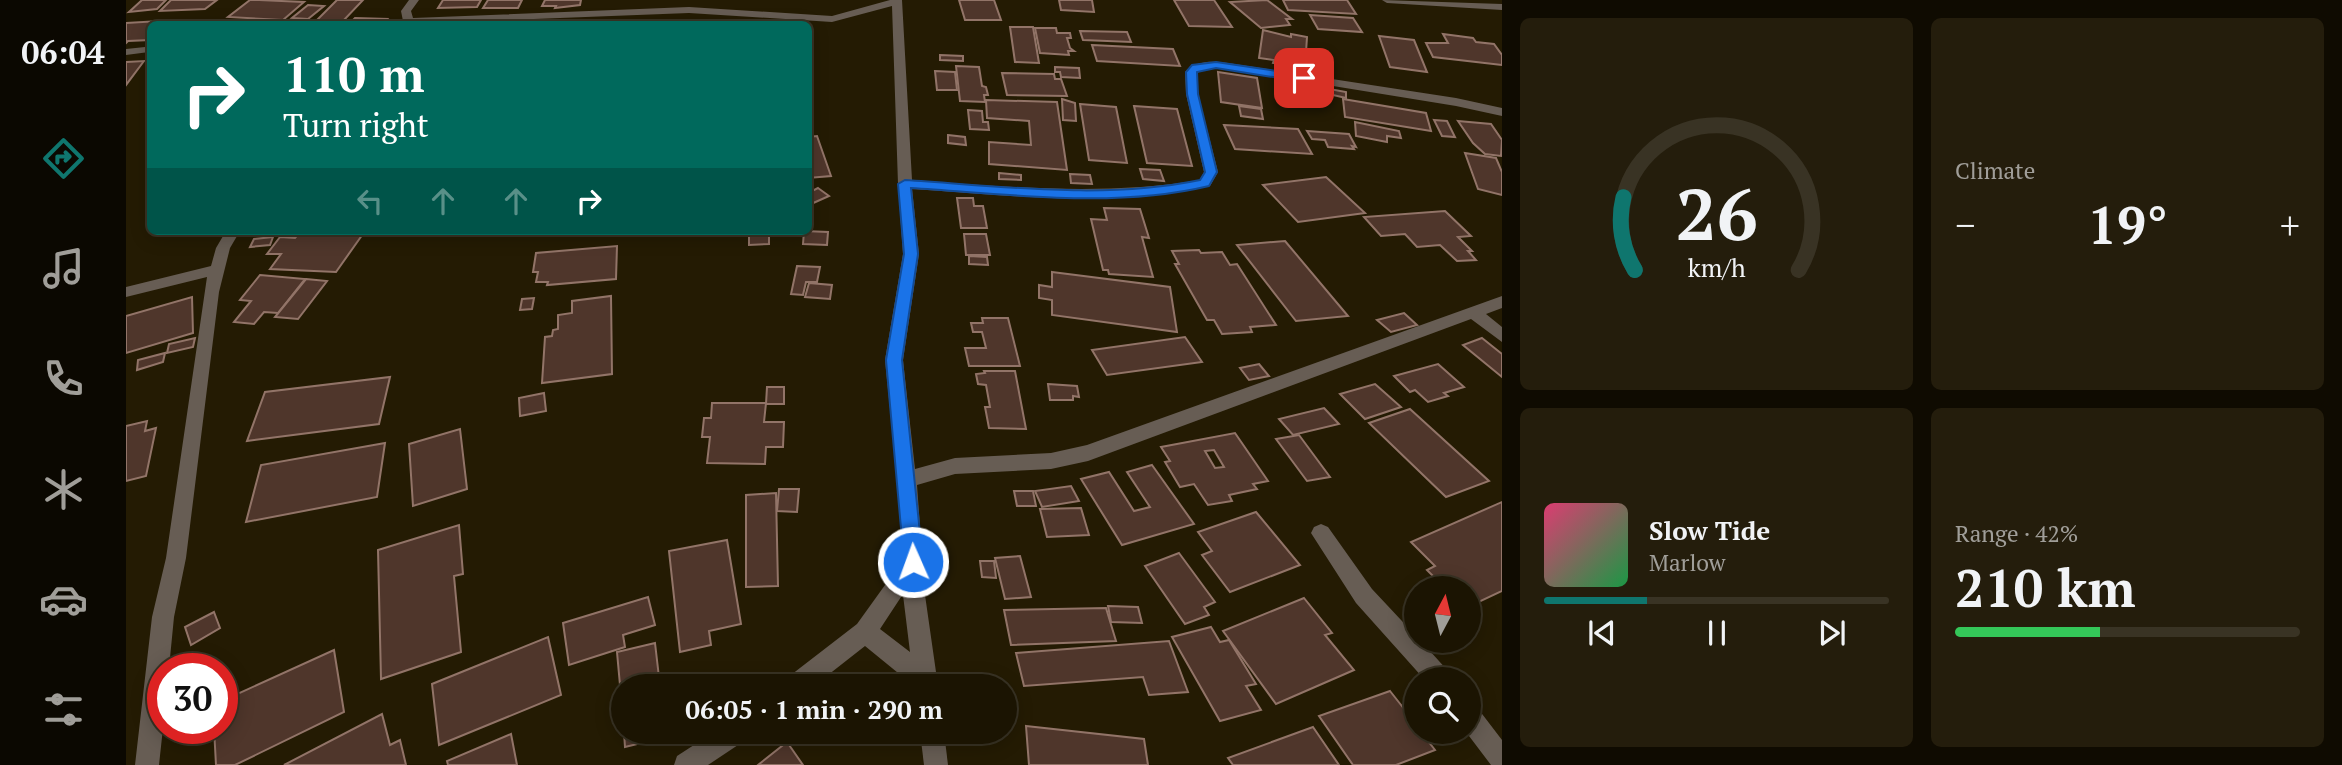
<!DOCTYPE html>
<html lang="en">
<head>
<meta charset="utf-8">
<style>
  :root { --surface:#1b1402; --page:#241d0c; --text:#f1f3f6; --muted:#a09e99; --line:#393324; --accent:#0f766e }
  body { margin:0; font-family:"PT Serif",serif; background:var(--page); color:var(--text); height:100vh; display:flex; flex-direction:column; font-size:26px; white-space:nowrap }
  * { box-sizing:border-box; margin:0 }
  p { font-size:23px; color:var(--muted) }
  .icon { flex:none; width:38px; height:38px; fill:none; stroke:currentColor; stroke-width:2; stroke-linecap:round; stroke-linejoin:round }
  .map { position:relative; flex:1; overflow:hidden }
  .panel { display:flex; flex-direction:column; gap:18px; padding:18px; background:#0f0b01; width:840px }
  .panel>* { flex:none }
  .guide { position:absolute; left:21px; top:21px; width:665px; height:214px; border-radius:10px; box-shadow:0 4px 18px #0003,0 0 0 2px var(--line); background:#00695c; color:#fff; overflow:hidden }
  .needle { width:46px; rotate:7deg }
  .controls { position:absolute; left:1278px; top:576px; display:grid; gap:14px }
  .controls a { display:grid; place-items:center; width:77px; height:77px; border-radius:50%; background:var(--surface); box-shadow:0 4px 18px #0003,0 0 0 2px var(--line); font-size:35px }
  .speed { position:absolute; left:21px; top:653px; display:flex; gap:14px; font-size:35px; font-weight:700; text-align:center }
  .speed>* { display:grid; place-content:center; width:91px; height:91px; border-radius:50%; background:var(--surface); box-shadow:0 4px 18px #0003,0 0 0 2px var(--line); line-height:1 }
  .speed .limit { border:10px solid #d22; background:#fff; color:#111 }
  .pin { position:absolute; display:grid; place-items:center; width:60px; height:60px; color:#fff; margin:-30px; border-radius:14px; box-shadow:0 4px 10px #0006 }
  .me { position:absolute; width:77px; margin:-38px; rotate:358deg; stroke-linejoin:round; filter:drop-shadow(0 0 5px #0008) }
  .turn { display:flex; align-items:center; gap:24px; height:147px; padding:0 21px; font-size:32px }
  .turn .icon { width:91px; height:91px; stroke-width:2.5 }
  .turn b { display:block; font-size:49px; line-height:60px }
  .lanes { display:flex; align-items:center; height:66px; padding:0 21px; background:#0003; justify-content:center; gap:35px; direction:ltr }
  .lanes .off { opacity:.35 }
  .big { font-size:52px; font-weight:700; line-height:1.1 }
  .panel .tile { flex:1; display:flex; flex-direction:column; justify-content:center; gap:10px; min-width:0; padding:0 24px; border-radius:10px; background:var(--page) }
  .panel .dial { align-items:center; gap:0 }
  .dial svg { height:182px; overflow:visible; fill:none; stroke:var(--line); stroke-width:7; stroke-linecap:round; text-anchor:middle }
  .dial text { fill:var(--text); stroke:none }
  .song { display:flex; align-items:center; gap:21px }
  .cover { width:84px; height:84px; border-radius:10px; background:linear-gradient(135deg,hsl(340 70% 55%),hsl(140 70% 35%)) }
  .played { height:7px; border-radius:4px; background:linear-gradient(90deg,var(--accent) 30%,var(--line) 30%) }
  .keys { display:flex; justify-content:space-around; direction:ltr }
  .heat { display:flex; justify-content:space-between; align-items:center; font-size:38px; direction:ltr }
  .charge { height:10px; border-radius:5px; background:linear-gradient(90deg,#34c759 42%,var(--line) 0) }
  .panel .tiles { flex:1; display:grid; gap:18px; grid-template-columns:repeat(2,1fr) }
  .trip { position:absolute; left:485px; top:674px; width:406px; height:70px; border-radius:35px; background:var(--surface); box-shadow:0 4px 18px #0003,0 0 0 2px var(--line); font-weight:700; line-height:70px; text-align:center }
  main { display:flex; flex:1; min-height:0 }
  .menu { display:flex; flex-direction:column; width:126px; justify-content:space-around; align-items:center; background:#0b0801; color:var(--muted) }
  .menu .icon { width:49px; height:49px }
  .menu .on { color:var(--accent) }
  .menu b { font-size:32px; color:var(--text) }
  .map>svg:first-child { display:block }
  .building { fill:#4f362b; stroke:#927468; stroke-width:2; fill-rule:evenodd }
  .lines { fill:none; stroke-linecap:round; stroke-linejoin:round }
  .minor { fill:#675d54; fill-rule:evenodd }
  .route { fill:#1a73e8; stroke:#114b97; stroke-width:2 }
</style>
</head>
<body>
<main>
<nav class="menu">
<b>06:04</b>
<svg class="icon on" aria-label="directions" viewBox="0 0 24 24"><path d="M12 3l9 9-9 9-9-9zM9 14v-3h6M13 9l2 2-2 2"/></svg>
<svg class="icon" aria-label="music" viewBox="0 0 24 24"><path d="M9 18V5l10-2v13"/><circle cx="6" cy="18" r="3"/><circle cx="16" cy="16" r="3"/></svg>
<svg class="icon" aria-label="phone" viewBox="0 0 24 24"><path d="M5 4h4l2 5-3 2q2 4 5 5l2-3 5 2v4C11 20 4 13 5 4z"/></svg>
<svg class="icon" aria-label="climate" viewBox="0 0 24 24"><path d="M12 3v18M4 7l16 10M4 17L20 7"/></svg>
<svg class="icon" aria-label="car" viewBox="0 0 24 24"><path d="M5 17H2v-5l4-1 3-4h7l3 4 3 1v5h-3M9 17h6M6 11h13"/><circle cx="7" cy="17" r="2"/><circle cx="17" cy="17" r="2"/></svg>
<svg class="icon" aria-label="filters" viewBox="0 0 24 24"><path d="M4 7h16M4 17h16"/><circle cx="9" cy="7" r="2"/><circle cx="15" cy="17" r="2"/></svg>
</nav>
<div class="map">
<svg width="1376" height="765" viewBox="0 0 1376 765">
  <rect width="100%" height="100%" fill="#241b03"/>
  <g class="building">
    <path d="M 16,0 L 40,0 L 31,9 L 3,12 Z"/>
    <path d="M 45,0 L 91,0 L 79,9 L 34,11 Z"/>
    <path d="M 124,0 L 133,0 L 178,2 L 157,20 L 102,17 Z"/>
    <path d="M 211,0 L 237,0 L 217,21 L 190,21 Z"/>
    <path d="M 317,0 L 355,0 L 351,7 L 312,8 Z"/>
    <path d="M 362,0 L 396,0 L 392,8 L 357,8 Z"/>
    <path d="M 419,0 L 455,0 L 454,5 L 429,8 L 430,6 L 416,6 Z"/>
    <path d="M 833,0 L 868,0 L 875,20 L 839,20 Z"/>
    <path d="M 933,0 L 966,0 L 968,12 L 935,10 Z"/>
    <path d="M 1048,0 L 1088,0 L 1106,27 L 1063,26 Z"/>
    <path d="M 1141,0 L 1166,19 L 1160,19 L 1164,25 L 1135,28 L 1104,2 Z"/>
    <path d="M 1157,0 L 1221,0 L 1230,14 L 1162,10 Z"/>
    <path d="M 182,5 L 198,6 L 182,19 L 166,18 Z"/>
    <path d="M 1184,15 L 1227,18 L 1236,32 L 1192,29 Z"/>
    <path d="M 229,18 L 261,19 L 256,24 L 223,24 Z"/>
    <path d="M 33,21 L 31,24 L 38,23 L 24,24 L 24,40 L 2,41 L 0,43 L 0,23 Z"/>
    <path d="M 884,27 L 907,27 L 913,63 L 889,62 Z"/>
    <path d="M 909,28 L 930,28 L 931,33 L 944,33 L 945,38 L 941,38 L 944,48 L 948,51 L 942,51 L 943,55 L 914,53 Z"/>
    <path d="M 1137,30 L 1165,37 L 1165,34 L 1181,37 L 1179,67 L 1147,63 L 1148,60 L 1133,58 Z"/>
    <path d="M 954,31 L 1001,32 L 1005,42 L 957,40 Z"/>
    <path d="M 1317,34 L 1347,38 L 1350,42 L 1368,44 L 1376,55 L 1376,65 L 1307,57 L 1300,43 L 1322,43 Z"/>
    <path d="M 1253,36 L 1288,40 L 1301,72 L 1264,67 Z"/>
    <path d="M 966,45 L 1047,49 L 1054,66 L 971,61 Z"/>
    <path d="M 814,55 L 837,56 L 837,61 L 814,60 Z"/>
    <path d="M 18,61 L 0,85 L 0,62 Z"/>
    <path d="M 830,66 L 853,67 L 856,86 L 860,87 L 862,95 L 858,95 L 859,102 L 834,101 Z"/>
    <path d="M 929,67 L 953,68 L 954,78 L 935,77 L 934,72 L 929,72 Z"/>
    <path d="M 809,71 L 829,72 L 831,90 L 811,90 Z"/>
    <path d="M 1092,72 L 1131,78 L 1136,108 L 1095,102 Z"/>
    <path d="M 876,73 L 928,74 L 929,79 L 935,79 L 941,96 L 881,95 Z"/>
    <path d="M 1198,88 L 1220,92 L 1220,98 L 1198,93 Z"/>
    <path d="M 936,99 L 949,103 L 950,121 L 937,120 Z"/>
    <path d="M 1217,99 L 1300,113 L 1305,131 L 1219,117 Z"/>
    <path d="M 860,100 L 931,102 L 941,170 L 863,164 L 863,142 L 905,145 L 903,121 L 861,118 Z"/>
    <path d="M 954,104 L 990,107 L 1001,163 L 963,160 Z"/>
    <path d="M 1008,106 L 1051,109 L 1066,166 L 1021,163 Z"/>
    <path d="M 1113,106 L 1135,109 L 1137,119 L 1115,116 Z"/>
    <path d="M 842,110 L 856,111 L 857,122 L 862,122 L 863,130 L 844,129 Z"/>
    <path d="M 1308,120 L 1321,121 L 1329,137 L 1316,136 Z"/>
    <path d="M 1332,121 L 1365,124 L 1376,140 L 1375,156 L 1359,154 L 1347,143 Z"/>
    <path d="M 1229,122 L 1273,131 L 1275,138 L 1261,136 L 1261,142 L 1230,136 Z"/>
    <path d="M 1098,125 L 1172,129 L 1186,154 L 1109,149 Z"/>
    <path d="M 1181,131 L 1223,134 L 1230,147 L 1226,146 L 1228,149 L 1202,147 L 1199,140 L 1186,139 Z"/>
    <path d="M 822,135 L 839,137 L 840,145 L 822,143 Z"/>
    <path d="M 691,136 L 705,176 L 682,178 L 682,137 Z"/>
    <path d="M 1339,153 L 1370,158 L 1376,172 L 1376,195 L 1352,189 Z"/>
    <path d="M 1014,169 L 1034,170 L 1038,181 L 1017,179 Z"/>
    <path d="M 873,173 L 895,175 L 895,180 L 873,179 Z"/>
    <path d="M 944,174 L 964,175 L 966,184 L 945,183 Z"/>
    <path d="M 1200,177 L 1239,213 L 1172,222 L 1137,185 Z"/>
    <path d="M 692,188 L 703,196 L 685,204 L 682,202 L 682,193 Z"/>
    <path d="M 831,198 L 847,198 L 848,206 L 857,206 L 861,228 L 835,228 Z"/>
    <path d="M 978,208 L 1014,209 L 1023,238 L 1016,237 L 1027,277 L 983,274 L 982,270 L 977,270 L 965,219 L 981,220 Z"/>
    <path d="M 1319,211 L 1345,236 L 1332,237 L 1346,251 L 1342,251 L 1350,260 L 1331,261 L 1314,245 L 1291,247 L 1279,234 L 1255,236 L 1238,217 Z"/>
    <path d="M 203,231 L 239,231 L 210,272 L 144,269 L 155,254 L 141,254 L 154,237 L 169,238 L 174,232 Z"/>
    <path d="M 623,231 L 643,231 L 643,244 L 623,245 Z"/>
    <path d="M 678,231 L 702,232 L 701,245 L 677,244 Z"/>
    <path d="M 838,234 L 860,234 L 864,255 L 840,255 Z"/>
    <path d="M 147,237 L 144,245 L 124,247 L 128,239 Z"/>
    <path d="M 1159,241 L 1222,316 L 1170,321 L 1111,245 Z"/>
    <path d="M 491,246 L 490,279 L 421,285 L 422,282 L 410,282 L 412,272 L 407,272 L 410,253 Z"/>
    <path d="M 1073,250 L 1075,253 L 1096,252 L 1104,265 L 1111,264 L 1150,325 L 1124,327 L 1126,332 L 1096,334 L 1088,320 L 1081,320 L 1049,264 L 1053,264 L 1046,251 Z"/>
    <path d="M 843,256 L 861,257 L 862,265 L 843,264 Z"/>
    <path d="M 671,266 L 694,267 L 691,282 L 680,282 L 677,295 L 665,294 Z"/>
    <path d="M 926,272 L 1044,287 L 1051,332 L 926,315 L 926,300 L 913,298 L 913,285 L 926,287 Z"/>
    <path d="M 134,275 L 179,279 L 152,313 L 138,312 L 128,324 L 108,322 L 125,301 L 114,300 Z"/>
    <path d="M 180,279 L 201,281 L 172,319 L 149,317 Z"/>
    <path d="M 683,283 L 706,285 L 704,299 L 679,297 Z"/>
    <path d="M 485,296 L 486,374 L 416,383 L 419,337 L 426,336 L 427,330 L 432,329 L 432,315 L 446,313 L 446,301 Z"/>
    <path d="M 66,297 L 67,333 L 0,353 L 0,316 Z"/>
    <path d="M 408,298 L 406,309 L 394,310 L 396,299 Z"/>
    <path d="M 1278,313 L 1291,325 L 1265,332 L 1251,320 Z"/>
    <path d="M 856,318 L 882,318 L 894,366 L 843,366 L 839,348 L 860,348 L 856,332 L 847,332 L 845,323 L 857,323 Z"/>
    <path d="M 1059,337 L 1076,362 L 981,375 L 966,350 Z"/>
    <path d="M 69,338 L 67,347 L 41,353 L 43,344 Z"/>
    <path d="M 1356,338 L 1376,354 L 1376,377 L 1337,345 Z"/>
    <path d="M 39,353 L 37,362 L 11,370 L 12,360 Z"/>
    <path d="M 1133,364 L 1143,376 L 1123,380 L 1114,368 Z"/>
    <path d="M 1312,364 L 1338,387 L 1318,393 L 1322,396 L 1302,402 L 1289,390 L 1284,392 L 1268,376 Z"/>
    <path d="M 858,371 L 889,371 L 900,429 L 863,428 L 859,407 L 864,407 L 860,385 L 852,384 L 850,374 L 859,373 Z"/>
    <path d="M 264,377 L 253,424 L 121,441 L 139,392 Z"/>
    <path d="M 922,384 L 951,386 L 953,397 L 947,396 L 947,400 L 924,400 Z"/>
    <path d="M 1249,384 L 1275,407 L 1239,419 L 1214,394 Z"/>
    <path d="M 641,387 L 658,387 L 658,404 L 640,404 Z"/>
    <path d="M 418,393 L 420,411 L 394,416 L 393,398 Z"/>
    <path d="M 586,403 L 640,403 L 638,422 L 658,422 L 657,447 L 640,447 L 639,464 L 581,463 L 584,437 L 576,437 L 578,418 L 585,418 Z"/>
    <path d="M 1198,408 L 1213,424 L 1167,435 L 1153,419 Z"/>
    <path d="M 1284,409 L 1363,481 L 1320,497 L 1243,423 Z"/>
    <path d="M 21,421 L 19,431 L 30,428 L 20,476 L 0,481 L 0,426 Z"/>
    <path d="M 334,429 L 341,489 L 287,506 L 283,444 Z"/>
    <path d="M 1109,433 L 1142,481 L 1127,484 L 1131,489 L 1103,495 L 1106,501 L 1082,505 L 1068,484 L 1054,487 L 1039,462 L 1044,461 L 1035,447 ZM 1088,450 L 1098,467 L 1089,468 L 1079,451 Z"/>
    <path d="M 1173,435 L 1204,477 L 1181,481 L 1150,439 Z"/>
    <path d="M 259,443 L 251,497 L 120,522 L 135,465 Z"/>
    <path d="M 1026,465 L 1068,524 L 996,545 L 955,479 L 983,472 L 1008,511 L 1024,507 L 1001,472 Z"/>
    <path d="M 945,486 L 953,501 L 916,507 L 909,491 Z"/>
    <path d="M 653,489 L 673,489 L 671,512 L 651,511 Z"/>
    <path d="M 888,491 L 907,491 L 910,506 L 891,506 Z"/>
    <path d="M 650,493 L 652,586 L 620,587 L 620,495 Z"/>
    <path d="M 1376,502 L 1376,591 L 1342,607 L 1342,588 L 1311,588 L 1309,586 L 1315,584 L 1301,570 L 1309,566 L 1285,542 Z"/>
    <path d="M 955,508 L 963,535 L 921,537 L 914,509 Z"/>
    <path d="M 1130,512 L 1174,565 L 1104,592 L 1076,555 L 1086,551 L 1072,532 Z"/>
    <path d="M 333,525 L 337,574 L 328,576 L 335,652 L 255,679 L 252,550 Z"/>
    <path d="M 601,540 L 615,624 L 583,631 L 585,645 L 554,652 L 543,551 Z"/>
    <path d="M 1053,553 L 1089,602 L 1078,607 L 1083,615 L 1059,624 L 1019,566 Z"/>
    <path d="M 894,556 L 905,597 L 879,599 L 869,558 Z"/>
    <path d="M 854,561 L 868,561 L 870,578 L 856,577 Z"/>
    <path d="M 522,597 L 529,625 L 497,635 L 499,647 L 443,665 L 437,623 Z"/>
    <path d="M 1178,598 L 1206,633 L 1199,635 L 1228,670 L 1150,704 L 1097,631 Z"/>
    <path d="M 982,606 L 1012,607 L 1016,623 L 985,622 Z"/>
    <path d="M 980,608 L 990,641 L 885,645 L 878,610 Z"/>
    <path d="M 88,612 L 94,628 L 65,645 L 59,627 Z"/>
    <path d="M 1085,627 L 1094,642 L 1103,640 L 1130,684 L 1120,686 L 1135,710 L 1094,721 L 1046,637 Z"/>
    <path d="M 422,637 L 435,695 L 313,745 L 306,684 Z"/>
    <path d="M 1043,641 L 1062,692 L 1023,695 L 1017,677 L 898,686 L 890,653 Z"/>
    <path d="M 529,643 L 534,686 L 497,686 L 497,718 L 491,652 Z"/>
    <path d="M 208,650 L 218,712 L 109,765 L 90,765 L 88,728 L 96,728 L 96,701 Z"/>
    <path d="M 1264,691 L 1290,724 L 1290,732 L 1295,732 L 1309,750 L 1270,765 L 1227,765 L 1193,716 Z"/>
    <path d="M 256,714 L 264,745 L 274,740 L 280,765 L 158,765 Z"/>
    <path d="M 900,726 L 1018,739 L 1022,765 L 903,765 Z"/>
    <path d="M 1187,727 L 1213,765 L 1107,765 L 1102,758 Z"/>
    <path d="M 498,732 L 539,732 L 540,737 L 499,747 Z"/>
    <path d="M 385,734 L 391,765 L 322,765 L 321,761 Z"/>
    <path d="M 661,742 L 677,765 L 632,765 Z"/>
  </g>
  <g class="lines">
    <g class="minor">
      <path d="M 283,0 L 293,0 L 285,11 L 287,18 L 563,7 L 706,16 L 764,0 L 776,0 L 786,180 C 882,187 978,196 1074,180 L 1078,172 L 1060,94 L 1059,72 C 1071,60 1086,61 1102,63 L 1330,98 L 1376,108 L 1376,116 L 1330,106 L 1102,69 L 1082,68 L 1071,73 L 1072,94 L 1092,172 L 1084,186 C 987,209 884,195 786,189 L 793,254 L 777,360 L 789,469 L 829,458 L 925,453 L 961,445 L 1376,296 L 1376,308 L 1360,314 L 1376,327 L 1376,342 L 1345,319 L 962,461 L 925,469 L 829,474 L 791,485 L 799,595 L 812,686 L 788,686 L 739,646 L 688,686 L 657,686 L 661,678 L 731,624 L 777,560 L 776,526 L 759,360 L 777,254 L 772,184 L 766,6 L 706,22 L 563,13 L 282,24 L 277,21 L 275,11 ZM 777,594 L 777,595 L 784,652 L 754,629 Z"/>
      <path d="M 1256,0 L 1376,4 L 1376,10 L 1261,3 Z"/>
      <path d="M 19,47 L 23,48 L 23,52 L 0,55 L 0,49 Z"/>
      <path d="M 100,231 L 114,231 L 104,248 L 93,292 L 60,558 L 48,617 L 43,668 L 37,668 L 37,728 L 33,765 L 9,765 L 26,617 L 40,558 L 81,277 L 0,297 L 0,287 L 85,266 L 90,248 Z"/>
      <path d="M 1195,524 L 1202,527 L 1246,589 L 1290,636 L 1290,640 L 1294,640 L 1322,671 L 1326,679 L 1298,679 L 1230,603 L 1185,533 L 1188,527 Z"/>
      <path d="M 1342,702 L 1350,706 L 1376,740 L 1376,765 L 1365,765 L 1340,732 L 1342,732 Z"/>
      <path d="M 588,732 L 621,732 L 618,741 L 582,765 L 548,765 L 551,756 Z"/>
      <path d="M 794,732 L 818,732 L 822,765 L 798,765 Z"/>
    </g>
  </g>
  <path class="route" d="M 1090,62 L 1178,75 L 1183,78 L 1178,82 L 1090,68 L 1071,72 L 1072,94 L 1091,172 L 1083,186 C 987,209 883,194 785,188 L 792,254 L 776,360 L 797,562 L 794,569 L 787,571 L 780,569 L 778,562 L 760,360 L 778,254 L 772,184 L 779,180 C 876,186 978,200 1074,180 L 1079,172 L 1061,94 L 1060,72 L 1066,65 Z"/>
</svg>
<div class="controls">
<a><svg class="needle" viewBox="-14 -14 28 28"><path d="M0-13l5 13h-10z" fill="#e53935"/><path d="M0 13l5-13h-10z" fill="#a09e99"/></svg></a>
<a><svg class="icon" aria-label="search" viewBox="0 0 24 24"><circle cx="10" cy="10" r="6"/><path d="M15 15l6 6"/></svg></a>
</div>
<div class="speed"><div class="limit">30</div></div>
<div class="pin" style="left:1178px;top:78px;background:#d93025"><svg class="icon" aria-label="arrive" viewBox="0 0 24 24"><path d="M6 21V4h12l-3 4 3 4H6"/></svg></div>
<svg class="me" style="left:787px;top:562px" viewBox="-20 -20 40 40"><circle r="17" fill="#1a73e8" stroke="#fff" stroke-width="3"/><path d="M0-11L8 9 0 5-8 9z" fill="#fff"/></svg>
<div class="trip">06:05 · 1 min · 290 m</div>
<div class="guide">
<div class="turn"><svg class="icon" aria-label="right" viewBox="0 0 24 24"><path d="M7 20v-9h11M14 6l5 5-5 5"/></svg><div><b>110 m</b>Turn right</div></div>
<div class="lanes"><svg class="icon off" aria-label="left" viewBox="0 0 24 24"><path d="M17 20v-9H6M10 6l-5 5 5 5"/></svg><svg class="icon off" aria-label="ahead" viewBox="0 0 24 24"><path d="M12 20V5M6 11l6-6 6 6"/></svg><svg class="icon off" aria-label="ahead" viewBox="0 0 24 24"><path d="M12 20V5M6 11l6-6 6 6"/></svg><svg class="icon" aria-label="right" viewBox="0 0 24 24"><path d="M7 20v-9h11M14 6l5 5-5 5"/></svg></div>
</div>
</div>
<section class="panel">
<div class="tiles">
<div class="tile dial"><svg viewBox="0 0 100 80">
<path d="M14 69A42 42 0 1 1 86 69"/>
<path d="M14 69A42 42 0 0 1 9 37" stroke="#0f766e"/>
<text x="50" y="56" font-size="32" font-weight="700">26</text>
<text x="50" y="72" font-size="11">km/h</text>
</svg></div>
<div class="tile"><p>Climate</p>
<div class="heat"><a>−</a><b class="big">19°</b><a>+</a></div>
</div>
<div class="tile">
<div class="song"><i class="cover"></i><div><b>Slow Tide</b><p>Marlow</p></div></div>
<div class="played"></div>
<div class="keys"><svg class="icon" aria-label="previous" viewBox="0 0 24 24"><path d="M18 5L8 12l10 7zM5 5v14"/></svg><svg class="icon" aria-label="pause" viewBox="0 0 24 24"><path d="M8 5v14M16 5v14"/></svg><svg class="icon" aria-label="next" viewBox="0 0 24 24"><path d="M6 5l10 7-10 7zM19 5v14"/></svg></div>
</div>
<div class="tile"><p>Range · 42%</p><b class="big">210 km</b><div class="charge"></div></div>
</div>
</section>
</main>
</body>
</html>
